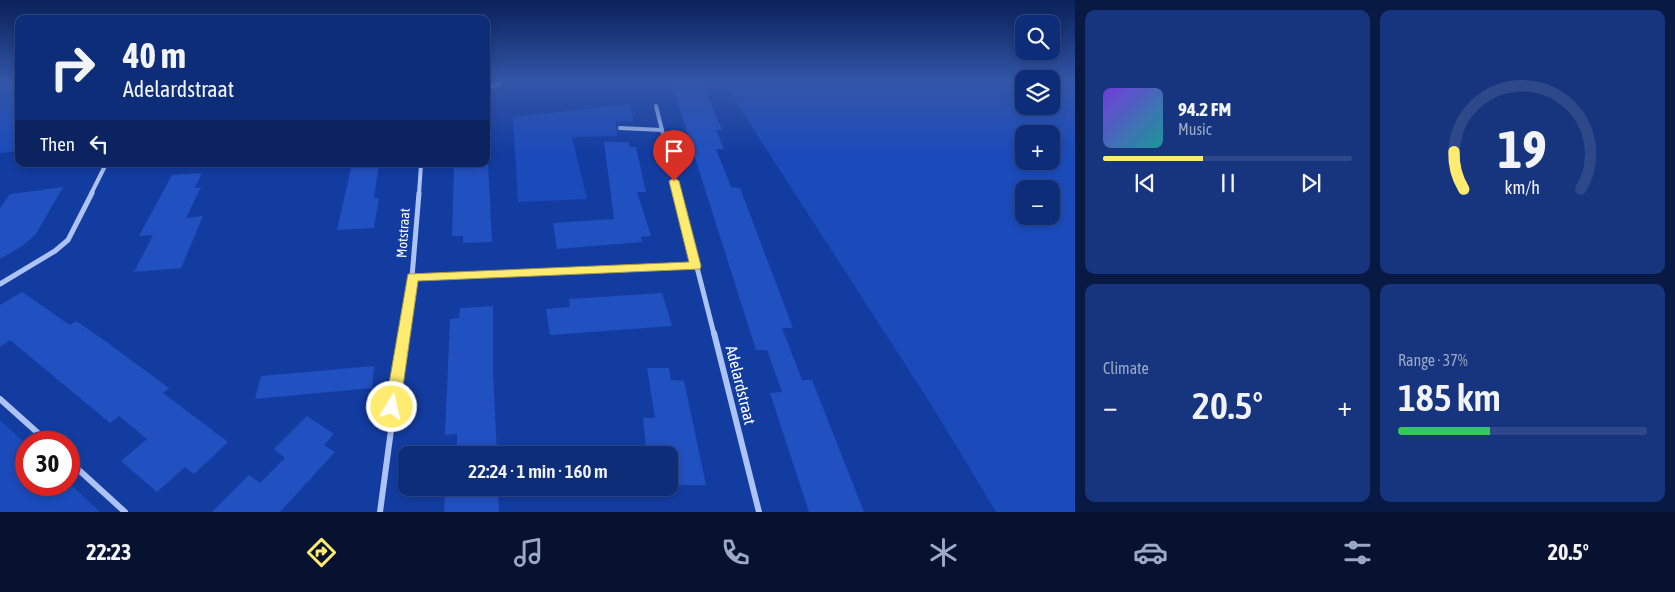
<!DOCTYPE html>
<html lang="en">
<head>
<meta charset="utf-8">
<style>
  :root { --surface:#0e2d79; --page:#17357e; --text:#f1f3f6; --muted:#9ba8c6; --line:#2e498a; --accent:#ffeb70 }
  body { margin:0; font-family:"Asap Condensed",sans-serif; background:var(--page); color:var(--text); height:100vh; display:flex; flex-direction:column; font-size:19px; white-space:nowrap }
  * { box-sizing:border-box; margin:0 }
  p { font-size:16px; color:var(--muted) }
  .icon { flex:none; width:28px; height:28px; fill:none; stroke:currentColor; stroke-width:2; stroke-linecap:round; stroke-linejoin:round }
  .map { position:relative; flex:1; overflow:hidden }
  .drawer { display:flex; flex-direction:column; gap:10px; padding:10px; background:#081943; width:600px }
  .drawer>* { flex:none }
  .guide { position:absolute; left:15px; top:15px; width:475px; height:152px; border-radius:10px; box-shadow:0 2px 8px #0003,0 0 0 1px var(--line); background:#0e2d79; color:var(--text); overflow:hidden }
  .fabs { position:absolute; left:1015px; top:15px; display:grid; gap:10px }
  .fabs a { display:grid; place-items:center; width:45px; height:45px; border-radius:10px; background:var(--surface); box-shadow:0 2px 8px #0003,0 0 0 1px var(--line); font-size:25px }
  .speed { position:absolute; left:15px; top:431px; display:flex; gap:10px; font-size:25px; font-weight:700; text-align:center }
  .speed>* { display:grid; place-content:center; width:65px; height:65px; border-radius:50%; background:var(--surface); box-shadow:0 2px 8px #0003,0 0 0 1px var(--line); line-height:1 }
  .speed .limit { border:8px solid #d22; background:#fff; color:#111 }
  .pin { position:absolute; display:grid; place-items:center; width:42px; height:42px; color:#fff; margin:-51px -21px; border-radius:50% 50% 50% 0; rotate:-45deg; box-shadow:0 0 5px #0007 }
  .pin .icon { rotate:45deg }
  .me { position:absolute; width:55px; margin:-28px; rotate:9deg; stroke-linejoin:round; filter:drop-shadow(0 0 4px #0008) }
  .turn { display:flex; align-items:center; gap:18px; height:105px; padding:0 25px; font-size:22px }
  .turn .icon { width:65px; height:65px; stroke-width:2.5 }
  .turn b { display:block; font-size:35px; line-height:42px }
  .then { display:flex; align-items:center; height:48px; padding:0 25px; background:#0003; gap:10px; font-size:19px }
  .big { font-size:38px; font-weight:600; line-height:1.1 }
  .drawer .widget { flex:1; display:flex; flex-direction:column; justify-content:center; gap:8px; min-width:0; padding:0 18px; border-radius:10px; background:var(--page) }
  .drawer .dial { align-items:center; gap:0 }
  .dial svg { height:130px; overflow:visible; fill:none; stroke:var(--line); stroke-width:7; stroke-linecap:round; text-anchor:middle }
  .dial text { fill:var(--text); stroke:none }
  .song { display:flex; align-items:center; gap:15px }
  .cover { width:60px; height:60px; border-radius:8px; background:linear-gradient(135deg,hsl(260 70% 55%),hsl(180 70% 35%)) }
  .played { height:5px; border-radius:2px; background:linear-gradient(90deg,var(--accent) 40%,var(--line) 40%) }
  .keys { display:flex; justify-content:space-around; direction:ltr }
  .heat { display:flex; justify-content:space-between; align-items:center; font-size:28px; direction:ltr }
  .charge { height:8px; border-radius:4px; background:linear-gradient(90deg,#34c759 37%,var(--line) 0) }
  .drawer .tiles { flex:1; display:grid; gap:10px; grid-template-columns:repeat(2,1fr) }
  .trip { position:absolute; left:398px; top:446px; width:280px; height:50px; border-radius:10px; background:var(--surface); box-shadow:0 2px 8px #0003,0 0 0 1px var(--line); font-weight:600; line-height:50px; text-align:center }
  .dock { display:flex; height:80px; justify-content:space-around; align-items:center; background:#061230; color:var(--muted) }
  .dock .icon { width:35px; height:35px }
  .dock .current { color:var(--accent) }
  .dock b { font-size:22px; color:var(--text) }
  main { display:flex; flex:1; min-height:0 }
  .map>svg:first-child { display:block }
  .green { fill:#1b4bbb; fill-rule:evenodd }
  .building { fill:#2150c0 }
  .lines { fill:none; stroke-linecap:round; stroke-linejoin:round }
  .minor-far2 { stroke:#adc2f5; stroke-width:4 }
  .minor-far1 { stroke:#adc2f5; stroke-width:5 }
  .minor { stroke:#adc2f5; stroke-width:6 }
  .route { fill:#ffeb70; stroke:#a69949 }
  .labels { text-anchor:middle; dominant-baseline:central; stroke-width:5; stroke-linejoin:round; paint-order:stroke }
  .street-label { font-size:14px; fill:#fff; stroke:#133ca1 }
  .near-street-label { font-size:16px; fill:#fff; stroke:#133ca1 }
</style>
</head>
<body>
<main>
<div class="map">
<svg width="1075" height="512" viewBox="0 0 1075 512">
  <rect width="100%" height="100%" fill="#133ca1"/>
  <g class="green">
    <path d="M 0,82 L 19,82 L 19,151 L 0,153 Z"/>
    <path d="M 723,82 L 1024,82 L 1024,106 L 1051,106 L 1051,82 L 1075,82 L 1075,512 L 996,512 L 934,409 ZM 1024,134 L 1051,134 L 1051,161 L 1024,161 ZM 1024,189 L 1051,189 L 1051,216 L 1024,216 Z"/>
    <path d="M 629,104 L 634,121 L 616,121 L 617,136 L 572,137 L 587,199 L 518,202 L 513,117 Z"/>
    <path d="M 0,420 L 26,444 L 26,485 L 69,485 L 69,483 L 100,512 L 0,512 Z"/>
  </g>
  <g class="building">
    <path d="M 671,82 L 700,82 L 705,89 L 722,130 L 716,130 L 724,149 L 716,149 L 731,187 L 740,188 L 793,328 L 782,328 L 802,380 L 812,380 L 864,512 L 809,512 L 770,393 L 782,392 L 767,350 L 756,350 Z"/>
    <path d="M 604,142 L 629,142 L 629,147 L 636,147 L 646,192 L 637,192 L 651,236 L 641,237 L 642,242 L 557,249 L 553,223 L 614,219 Z"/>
    <path d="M 352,164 L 379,164 L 374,198 L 379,198 L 374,228 L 337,230 Z"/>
    <path d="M 463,164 L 488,164 L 492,242 L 463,243 L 463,236 L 452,236 L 454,167 L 463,167 Z"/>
    <path d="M 202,173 L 195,188 L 201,187 L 186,218 L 203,216 L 181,268 L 134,272 L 153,235 L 139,236 L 172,175 Z"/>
    <path d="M 63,187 L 36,234 L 22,246 L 0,259 L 0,208 L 10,194 Z"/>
    <path d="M 22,292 L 70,325 L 76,321 L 101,338 L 169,388 L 163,393 L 228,442 L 194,474 L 185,467 L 157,492 L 121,461 L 147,439 L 119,416 L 110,423 L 10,340 L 0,347 L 0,305 Z"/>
    <path d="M 662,293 L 672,326 L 550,335 L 546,309 L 570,307 L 569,299 Z"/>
    <path d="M 493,306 L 493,369 L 497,455 L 457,455 L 457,434 L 445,435 L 450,319 L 459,318 L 460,308 Z"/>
    <path d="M 374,366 L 372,388 L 255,399 L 261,376 Z"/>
    <path d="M 647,368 L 669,368 L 671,380 L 684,381 L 706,485 L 669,485 L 669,455 L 647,455 L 643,418 L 655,418 Z"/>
    <path d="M 307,416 L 334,434 L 324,445 L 335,452 L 280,512 L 212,512 L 249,475 L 260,483 L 285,458 L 274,449 Z"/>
    <path d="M 445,488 L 498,488 L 499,512 L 444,512 Z"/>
  </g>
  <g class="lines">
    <g class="minor-far2">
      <path d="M 486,90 L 500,82"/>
      <path d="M 656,106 L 678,194"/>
      <path d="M 620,128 L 662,130"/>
      <path d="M 91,194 L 106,164"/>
      <path d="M 419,194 L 421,164"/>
    </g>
    <g class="minor-far1">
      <path d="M 678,193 L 714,334"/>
      <path d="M 412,277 L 696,266"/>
      <path d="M 0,284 L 55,251 L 68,240 L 92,193"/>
      <path d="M 404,334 L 412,277 L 419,193"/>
    </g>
    <g class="minor">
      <path d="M 714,333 L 759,512"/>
      <path d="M 0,399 L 48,442"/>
      <path d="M 69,461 L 125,512"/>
      <path d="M 380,512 L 404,333"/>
    </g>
  </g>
  <linearGradient id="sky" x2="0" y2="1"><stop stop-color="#0a2159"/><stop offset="0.53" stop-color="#3356a8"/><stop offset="1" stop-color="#3356a8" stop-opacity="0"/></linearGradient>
  <rect width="1075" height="154" fill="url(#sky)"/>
  <path class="route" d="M 674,178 L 679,181 L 701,266 L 700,269 L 418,281 L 400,407 L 397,412 L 392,414 L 387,412 L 385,407 L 408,274 L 689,262 L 669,181 Z"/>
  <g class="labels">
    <g class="street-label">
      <text transform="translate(403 233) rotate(-86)">Motstraat</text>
    </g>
    <g class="near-street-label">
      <text transform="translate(741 385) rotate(76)">Adelardstraat</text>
    </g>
  </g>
</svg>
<div class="fabs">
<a><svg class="icon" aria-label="search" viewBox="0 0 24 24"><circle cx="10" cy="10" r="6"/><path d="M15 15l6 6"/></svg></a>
<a><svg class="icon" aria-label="layers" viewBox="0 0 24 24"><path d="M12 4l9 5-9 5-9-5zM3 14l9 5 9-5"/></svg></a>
<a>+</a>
<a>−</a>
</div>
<div class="speed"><div class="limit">30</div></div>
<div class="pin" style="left:674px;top:181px;background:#d93025"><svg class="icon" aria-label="arrive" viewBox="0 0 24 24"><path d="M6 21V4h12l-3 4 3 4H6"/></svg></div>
<svg class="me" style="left:392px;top:407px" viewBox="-20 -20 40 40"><circle r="17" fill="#ffeb70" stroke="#fff" stroke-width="3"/><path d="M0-11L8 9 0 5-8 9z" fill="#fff"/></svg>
<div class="trip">22:24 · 1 min · 160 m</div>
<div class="guide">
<div class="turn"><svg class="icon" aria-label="right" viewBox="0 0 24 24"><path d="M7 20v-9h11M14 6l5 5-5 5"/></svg><div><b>40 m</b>Adelardstraat</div></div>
<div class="then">Then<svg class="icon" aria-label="left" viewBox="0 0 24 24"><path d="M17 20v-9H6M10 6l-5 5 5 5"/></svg></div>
</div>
</div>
<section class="drawer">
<div class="tiles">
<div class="widget">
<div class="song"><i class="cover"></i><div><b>94.2 FM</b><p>Music</p></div></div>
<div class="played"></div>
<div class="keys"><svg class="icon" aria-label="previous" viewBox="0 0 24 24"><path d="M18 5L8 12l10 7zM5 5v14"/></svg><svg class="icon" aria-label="pause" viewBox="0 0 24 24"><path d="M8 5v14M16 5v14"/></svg><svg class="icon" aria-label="next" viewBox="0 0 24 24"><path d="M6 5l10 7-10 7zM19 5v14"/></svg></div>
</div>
<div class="widget dial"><svg viewBox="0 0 100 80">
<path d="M14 69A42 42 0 1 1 86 69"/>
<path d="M14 69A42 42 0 0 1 8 46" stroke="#ffeb70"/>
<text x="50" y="56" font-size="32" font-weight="700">19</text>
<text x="50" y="72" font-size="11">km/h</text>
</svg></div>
<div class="widget"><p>Climate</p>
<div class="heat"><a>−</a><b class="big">20.5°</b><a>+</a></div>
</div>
<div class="widget"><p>Range · 37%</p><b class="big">185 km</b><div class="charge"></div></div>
</div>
</section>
</main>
<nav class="dock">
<b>22:23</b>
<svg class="icon current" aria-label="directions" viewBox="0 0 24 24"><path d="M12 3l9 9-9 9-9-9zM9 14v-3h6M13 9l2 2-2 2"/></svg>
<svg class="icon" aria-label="music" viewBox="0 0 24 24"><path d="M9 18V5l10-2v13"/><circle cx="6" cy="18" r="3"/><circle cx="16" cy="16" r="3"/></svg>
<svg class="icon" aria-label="phone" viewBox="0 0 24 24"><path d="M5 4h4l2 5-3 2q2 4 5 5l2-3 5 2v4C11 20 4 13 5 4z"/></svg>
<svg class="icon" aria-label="climate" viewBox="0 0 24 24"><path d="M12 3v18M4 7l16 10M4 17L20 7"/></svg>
<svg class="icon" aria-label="car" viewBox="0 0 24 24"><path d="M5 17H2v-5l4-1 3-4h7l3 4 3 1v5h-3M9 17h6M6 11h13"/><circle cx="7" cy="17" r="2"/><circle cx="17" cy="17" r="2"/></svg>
<svg class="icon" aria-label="filters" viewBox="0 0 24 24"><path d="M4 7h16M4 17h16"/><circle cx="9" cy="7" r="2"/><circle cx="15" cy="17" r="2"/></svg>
<b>20.5°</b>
</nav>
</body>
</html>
